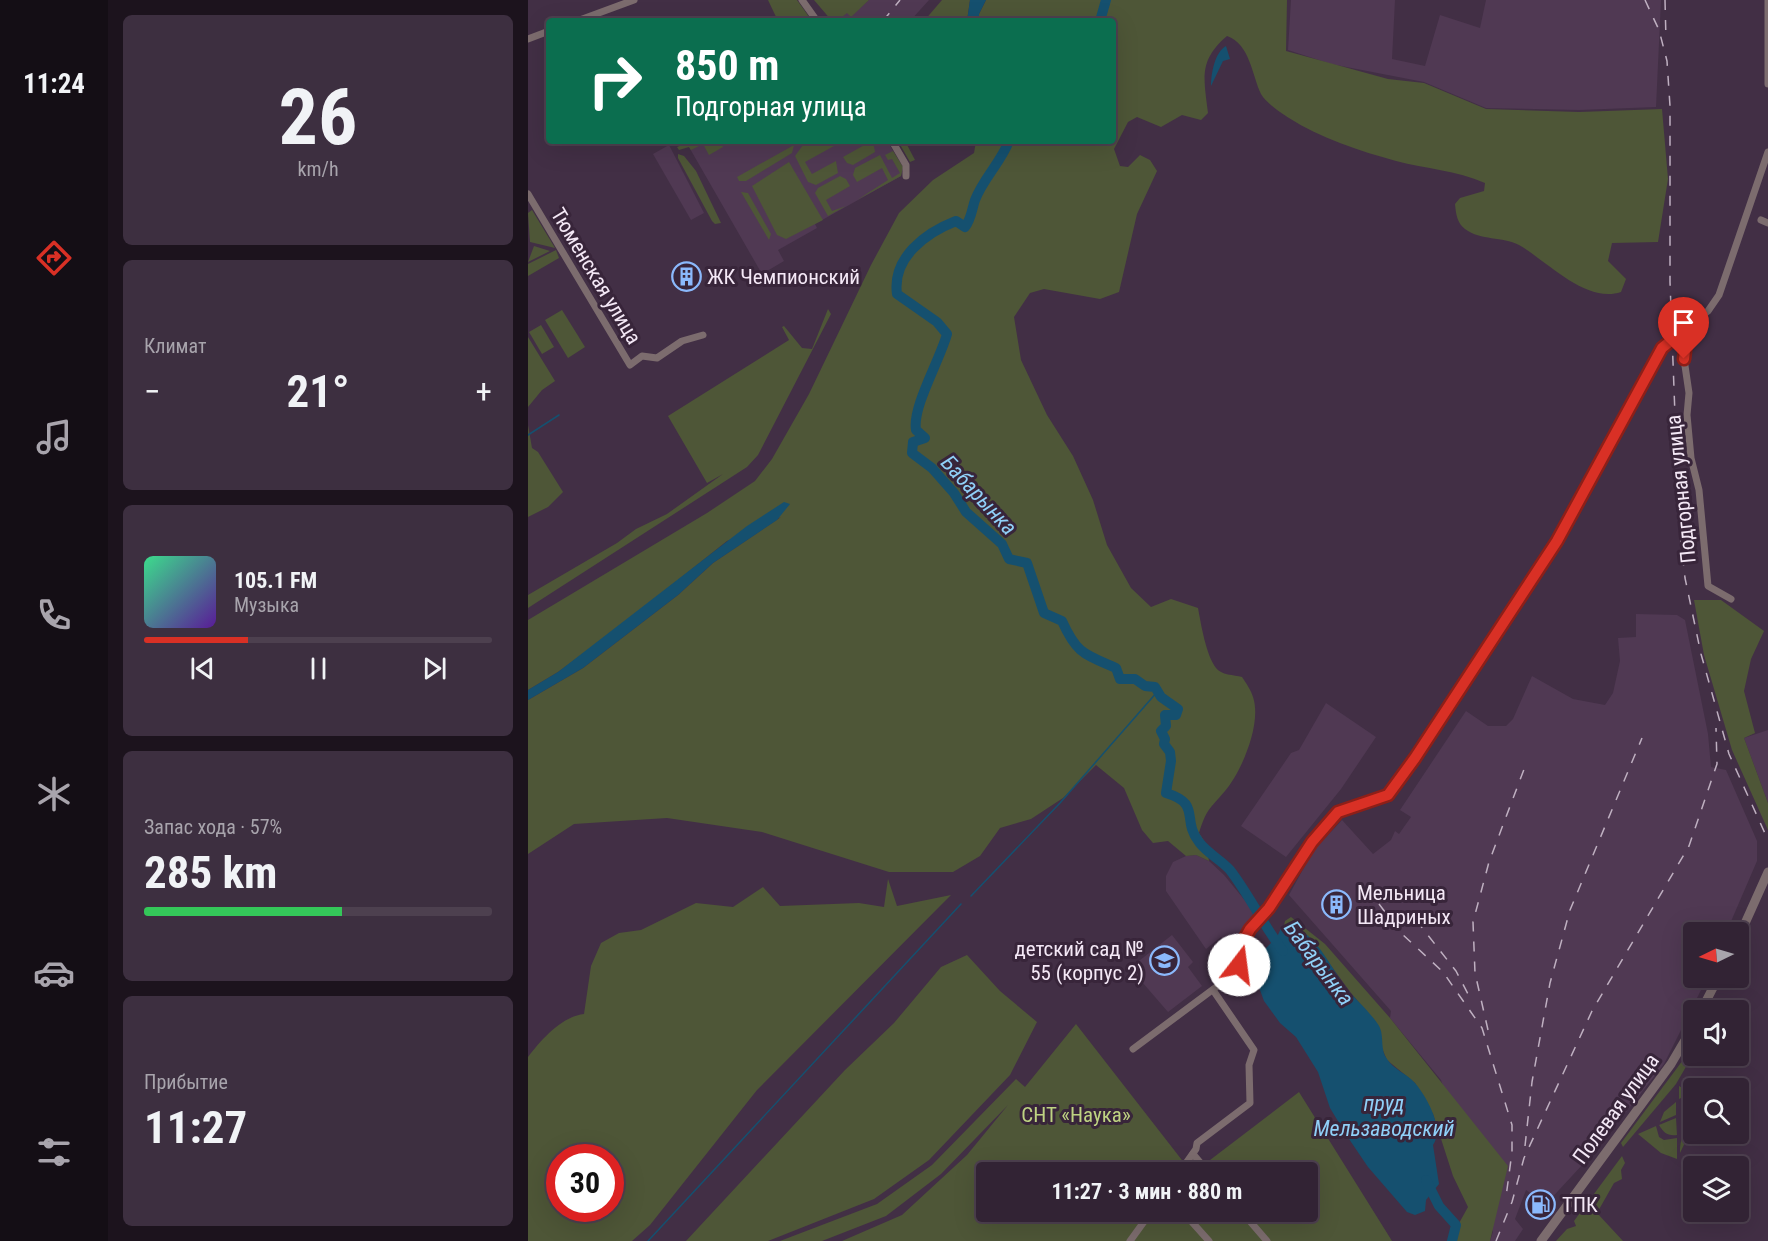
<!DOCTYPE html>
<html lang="ru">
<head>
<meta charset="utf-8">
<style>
  :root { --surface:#322334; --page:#3d2f40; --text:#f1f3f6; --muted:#a8a4ac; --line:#4d404f; --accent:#d93025 }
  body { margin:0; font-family:"Roboto Condensed",sans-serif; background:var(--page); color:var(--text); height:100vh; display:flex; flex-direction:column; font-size:22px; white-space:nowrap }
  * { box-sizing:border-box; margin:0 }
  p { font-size:20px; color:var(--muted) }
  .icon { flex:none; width:33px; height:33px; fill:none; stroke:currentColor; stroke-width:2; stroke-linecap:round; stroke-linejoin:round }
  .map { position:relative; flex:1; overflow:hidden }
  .side { display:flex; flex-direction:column; gap:15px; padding:15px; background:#1c131d; width:420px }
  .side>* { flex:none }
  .banner { position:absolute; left:18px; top:18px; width:570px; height:126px; border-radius:6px; box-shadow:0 6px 24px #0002,0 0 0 2px var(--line); background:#0b6e4f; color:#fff; overflow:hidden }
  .needle { width:39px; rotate:265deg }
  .tools { position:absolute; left:1155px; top:922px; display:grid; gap:12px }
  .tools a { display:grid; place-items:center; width:66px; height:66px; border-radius:6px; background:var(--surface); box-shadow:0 6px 24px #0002,0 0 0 2px var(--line); font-size:30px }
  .speed { position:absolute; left:18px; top:1144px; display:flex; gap:12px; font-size:30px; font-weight:700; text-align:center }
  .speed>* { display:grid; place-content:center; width:78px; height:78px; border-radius:50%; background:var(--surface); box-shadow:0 6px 24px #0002,0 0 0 2px var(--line); line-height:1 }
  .speed .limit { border:9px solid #d22; background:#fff; color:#111 }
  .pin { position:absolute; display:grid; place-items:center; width:51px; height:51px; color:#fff; margin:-62px -26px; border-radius:50% 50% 50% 0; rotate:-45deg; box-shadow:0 0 6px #0007 }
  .pin .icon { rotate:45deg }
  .me { position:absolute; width:66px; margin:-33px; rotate:15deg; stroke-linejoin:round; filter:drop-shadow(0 0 4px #0008) }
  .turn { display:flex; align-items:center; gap:21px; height:126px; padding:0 30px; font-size:27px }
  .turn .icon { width:78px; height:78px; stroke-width:2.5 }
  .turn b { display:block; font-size:42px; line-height:51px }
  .big { font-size:45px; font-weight:700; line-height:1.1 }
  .side .tile { flex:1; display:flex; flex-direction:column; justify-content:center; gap:9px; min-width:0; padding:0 21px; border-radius:9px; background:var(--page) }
  .side .dial { align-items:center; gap:0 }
  .dial b { font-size:78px; line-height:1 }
  .song { display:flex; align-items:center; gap:18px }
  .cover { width:72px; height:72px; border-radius:9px; background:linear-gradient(135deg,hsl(150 70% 55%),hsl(270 70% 35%)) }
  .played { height:6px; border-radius:3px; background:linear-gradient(90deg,var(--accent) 30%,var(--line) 30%) }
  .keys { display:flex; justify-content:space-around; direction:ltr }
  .heat { display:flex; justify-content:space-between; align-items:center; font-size:33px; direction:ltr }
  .charge { height:9px; border-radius:4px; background:linear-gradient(90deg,#34c759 57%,var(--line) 0) }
  .trip { position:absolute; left:448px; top:1162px; width:342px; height:60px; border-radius:6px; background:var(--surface); box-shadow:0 6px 24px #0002,0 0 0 2px var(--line); font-weight:700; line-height:60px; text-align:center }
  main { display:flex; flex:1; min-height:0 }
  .menu { display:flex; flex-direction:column; width:108px; justify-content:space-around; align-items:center; background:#140e15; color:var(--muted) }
  .menu .icon { width:42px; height:42px }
  .menu .on { color:var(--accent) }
  .menu b { font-size:27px; color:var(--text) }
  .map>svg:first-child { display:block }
  .built { fill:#503953 }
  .green { fill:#4e5637; fill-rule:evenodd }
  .water { fill:#15506f }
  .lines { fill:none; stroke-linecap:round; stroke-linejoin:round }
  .stream { stroke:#15506f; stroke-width:1.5 }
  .river { stroke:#15506f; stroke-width:10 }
  .minor { stroke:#7c6c6e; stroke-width:7 }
  .tertiary { stroke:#7c6c6e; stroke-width:9 }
  .rail { stroke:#bfb0c1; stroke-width:1.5; stroke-dasharray:10 10; stroke-linecap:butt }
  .route-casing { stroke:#8d1f18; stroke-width:15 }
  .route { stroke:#d93025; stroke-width:10 }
  .labels { text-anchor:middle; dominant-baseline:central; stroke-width:6; stroke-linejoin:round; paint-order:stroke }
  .street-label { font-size:21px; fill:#f4e8f6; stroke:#38253a }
  .poi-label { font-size:21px; fill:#f4e8f6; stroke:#38253a; text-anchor:start }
  .park-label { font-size:21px; fill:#bed382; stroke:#38253a }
  .water-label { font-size:22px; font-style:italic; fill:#90d0f8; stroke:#38253a }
</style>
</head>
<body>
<main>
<nav class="menu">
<b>11:24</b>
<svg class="icon on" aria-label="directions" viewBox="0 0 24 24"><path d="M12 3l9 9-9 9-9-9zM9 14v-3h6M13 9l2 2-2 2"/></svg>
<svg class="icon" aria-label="music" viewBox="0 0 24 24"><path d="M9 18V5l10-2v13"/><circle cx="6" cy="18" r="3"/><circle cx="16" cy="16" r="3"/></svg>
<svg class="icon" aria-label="phone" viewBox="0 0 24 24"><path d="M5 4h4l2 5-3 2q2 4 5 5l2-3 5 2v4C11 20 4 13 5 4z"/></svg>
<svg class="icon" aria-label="climate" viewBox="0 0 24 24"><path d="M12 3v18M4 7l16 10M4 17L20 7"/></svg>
<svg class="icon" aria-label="car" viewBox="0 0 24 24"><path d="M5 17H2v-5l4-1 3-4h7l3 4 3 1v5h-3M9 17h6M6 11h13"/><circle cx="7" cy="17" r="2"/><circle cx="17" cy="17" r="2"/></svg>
<svg class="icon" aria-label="filters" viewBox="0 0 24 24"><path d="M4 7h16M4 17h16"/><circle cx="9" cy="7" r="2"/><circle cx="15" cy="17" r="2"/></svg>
</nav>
<section class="side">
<div class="tile dial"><b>26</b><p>km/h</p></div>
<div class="tile"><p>Климат</p>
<div class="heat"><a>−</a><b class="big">21°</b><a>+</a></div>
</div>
<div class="tile">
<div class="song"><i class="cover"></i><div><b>105.1 FM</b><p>Музыка</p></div></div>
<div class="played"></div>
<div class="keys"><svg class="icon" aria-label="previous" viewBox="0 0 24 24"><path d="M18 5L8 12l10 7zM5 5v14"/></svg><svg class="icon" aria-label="pause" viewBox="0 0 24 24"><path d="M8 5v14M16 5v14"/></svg><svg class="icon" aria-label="next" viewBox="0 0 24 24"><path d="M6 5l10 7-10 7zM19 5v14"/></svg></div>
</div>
<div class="tile"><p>Запас хода · 57%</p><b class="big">285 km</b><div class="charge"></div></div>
<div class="tile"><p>Прибытие</p><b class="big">11:27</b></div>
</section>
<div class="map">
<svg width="1240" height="1241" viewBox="0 0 1240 1241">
  <rect width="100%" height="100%" fill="#422f45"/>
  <g class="built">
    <path d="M 341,0 L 401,0 L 382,21 L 309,21 L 319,12 L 323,16 Z"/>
    <path d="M 763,0 L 867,0 L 864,59 L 897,66 L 912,15 L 952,28 L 958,0 L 1133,0 L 1128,107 L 1051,110 L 958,108 L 896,82 L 803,64 L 760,50 Z"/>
    <path d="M 175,141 L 359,141 L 375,167 L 373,176 L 287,224 L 289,228 L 250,250 L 256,261 L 234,274 L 161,147 Z"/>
    <path d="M 141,145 L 176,213 L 163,220 L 125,154 Z"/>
    <path d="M 1108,614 L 1149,615 L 1157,620 L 1180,734 L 1183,767 L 1198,770 L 1229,841 L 1229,861 L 1198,933 L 1166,933 L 1166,978 L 1179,978 L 1136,1064 L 1068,1150 L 1018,1204 L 998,1190 L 987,1219 L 995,1229 L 987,1241 L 962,1241 L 965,1232 L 913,1080 L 862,1018 L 863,1011 L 761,895 L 785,851 L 814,820 L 845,854 L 863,840 L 867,831 L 871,834 L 883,817 L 872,810 L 938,711 L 960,726 L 978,726 L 985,719 L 1004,676 L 1045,699 L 1077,705 L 1085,693 L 1092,661 L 1090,638 L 1108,637 Z"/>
    <path d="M 798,703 L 848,737 L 813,789 L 758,857 L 713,826 L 763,753 L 771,750 Z"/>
    <path d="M 1240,730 L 1240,803 L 1216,738 Z"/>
    <path d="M 668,855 L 681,861 L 696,875 L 728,914 L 703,947 L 693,937 L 678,949 L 638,891 L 638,876 L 645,862 L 658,856 Z"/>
    <path d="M 644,935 L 665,962 L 660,967 L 674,986 L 640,1012 L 602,968 Z"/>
  </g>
  <g class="green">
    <path d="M 240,0 L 269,0 L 284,21 L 250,21 Z"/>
    <path d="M 286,0 L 341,0 L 323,17 L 319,13 L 309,21 L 304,21 Z"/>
    <path d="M 414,0 L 442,0 L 439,21 L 396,21 Z"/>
    <path d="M 458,0 L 759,0 L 758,51 L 860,79 L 896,83 L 958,109 L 1051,112 L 1134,109 L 1140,179 L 1130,242 L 1084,243 L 1080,261 L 1098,279 L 1093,292 C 1058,304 1019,261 991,245 C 974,236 953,241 937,229 C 929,223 928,214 927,204 L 932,198 L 956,191 L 957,183 C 928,170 898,169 868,161 C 832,151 792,138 761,118 C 753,113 737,102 733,94 C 724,75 722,44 699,36 C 670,61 676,78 680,113 L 673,120 L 654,115 L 633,127 L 609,117 L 600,122 L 586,149 L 592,166 L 600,167 L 612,155 L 622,160 L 629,171 L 609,214 L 591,292 L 572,299 L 516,289 L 502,293 L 486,317 L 493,360 L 519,415 L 545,456 L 565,500 L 579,545 L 603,588 L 623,607 L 643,599 L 670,608 C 673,624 678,655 688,668 C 693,675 706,675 714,677 C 718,683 723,690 725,697 C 734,723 714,771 697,791 C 681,810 679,808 671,833 L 678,844 L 681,861 L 668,855 L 658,856 L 640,841 L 625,843 L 614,830 L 596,788 L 568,765 L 535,798 L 503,819 L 472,828 L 452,856 L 425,872 L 361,872 L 234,832 L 139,818 L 46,824 L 0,854 L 0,700 L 55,668 L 150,595 L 185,563 L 253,517 L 199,541 L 86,631 L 30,672 L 0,690 L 0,620 L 179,513 L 227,481 L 244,459 L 281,394 L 343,265 L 371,213 L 405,180 L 446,153 L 448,141 L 585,141 L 585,21 L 451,21 L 451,14 Z"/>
    <path d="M 164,141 L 192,141 L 195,147 L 181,155 L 175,144 L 163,150 L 161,147 L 151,150 L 149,147 Z"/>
    <path d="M 283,141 L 315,141 L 277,162 L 284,174 L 308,161 L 310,173 L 288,185 L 280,182 L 267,156 L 275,145 Z"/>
    <path d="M 339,141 L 345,141 L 347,152 L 325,165 L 319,163 L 315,157 L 340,143 Z"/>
    <path d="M 370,141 L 377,141 L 387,160 L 382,162 Z"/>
    <path d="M 266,145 L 264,153 L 218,181 L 211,181 L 209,177 Z"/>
    <path d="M 365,151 L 375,167 L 373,176 L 329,200 L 360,180 L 354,168 L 329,182 L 325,175 L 327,168 L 352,155 L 364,178 L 372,173 L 364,159 L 360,160 L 357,155 Z"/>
    <path d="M 150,154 L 156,156 L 168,171 L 193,223 L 187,224 L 184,221 L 150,158 Z"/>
    <path d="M 261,162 L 295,220 L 258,239 L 249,235 L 224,186 Z"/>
    <path d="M 312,176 L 318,179 L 322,186 L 298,200 L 304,211 L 318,206 L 300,216 L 287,193 L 290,188 Z"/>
    <path d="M 213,192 L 220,193 L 243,234 L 241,240 Z"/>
    <path d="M 4,210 L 27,248 L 2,242 L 0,213 Z"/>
    <path d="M 6,246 L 22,251 L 0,262 Z"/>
    <path d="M 28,250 L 31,258 L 0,276 L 0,264 Z"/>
    <path d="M 300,309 L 303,314 L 230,455 L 219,467 L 0,608 L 0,595 L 89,543 L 108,529 L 139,514 L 195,474 L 179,483 L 140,416 L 261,340 L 254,327 L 256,326 L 274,348 L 284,349 Z"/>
    <path d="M 34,310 L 57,347 L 40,358 L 17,320 Z"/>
    <path d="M 13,325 L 26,347 L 14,354 L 1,332 Z"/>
    <path d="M 0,337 L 27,381 L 14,390 L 0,407 Z"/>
    <path d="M 0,425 L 4,448 L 10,452 L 35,492 L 20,507 L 0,517 Z"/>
    <path d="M 1166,600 L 1193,600 L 1236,631 L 1223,659 L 1216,691 L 1227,733 L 1216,738 L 1240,803 L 1240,830 L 1204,750 L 1176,655 Z"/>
    <path d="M 360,879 L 369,906 L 423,895 L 229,1090 L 122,1225 L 104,1241 L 0,1241 L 0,1057 C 14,1039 33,1017 56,1014 L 63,966 L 73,943 L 91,933 L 113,930 L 168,903 L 205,907 L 235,887 L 252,906 L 331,903 L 356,907 ZM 32,1158 L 82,1158 L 82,1209 L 32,1209 Z"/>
    <path d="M 763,917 L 797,944 L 862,1018 L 980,1166 L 962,1241 L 927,1241 L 930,1225 L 940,1207 L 925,1176 L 905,1114 L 887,1083 L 859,1060 L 853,1046 L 852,1029 L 847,1021 L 823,993 L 785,941 L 763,925 L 756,926 L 757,921 Z"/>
    <path d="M 439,955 L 472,991 L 509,1022 L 482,1075 L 401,1160 L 346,1199 L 240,1241 L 158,1241 L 317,1070 L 366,1023 L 413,967 Z"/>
    <path d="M 548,1024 L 664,1173 L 459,1173 L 459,1212 L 780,1212 L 780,1173 L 665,1173 L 771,1092 L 864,1241 L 314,1241 L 374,1215 L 439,1155 L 480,1105 L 413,1174 L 358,1216 L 294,1241 L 252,1241 L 349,1204 L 404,1165 L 488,1079 L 497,1087 Z"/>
    <path d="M 1158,1056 L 1163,1058 L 1148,1084 L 1095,1147 L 1093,1143 Z"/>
    <path d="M 1151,1086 L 1165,1094 L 1165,1107 L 1161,1109 L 1160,1100 L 1155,1097 L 1151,1099 Z"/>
    <path d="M 1148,1102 L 1148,1115 L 1132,1122 L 1136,1112 Z"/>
    <path d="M 1165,1110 L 1165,1126 L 1152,1153 C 1152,1133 1160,1130 1161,1112 Z"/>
    <path d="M 1148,1118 L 1149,1135 C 1139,1136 1136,1133 1131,1125 Z"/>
    <path d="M 1128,1126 L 1131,1137 L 1136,1140 L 1149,1138 L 1149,1159 L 1133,1153 L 1110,1134 Z"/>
    <path d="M 1094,1156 L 1097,1163 L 1093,1170 L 1094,1179 L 1086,1183 L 1069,1213 L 1095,1241 L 1028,1241 L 1039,1229 L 1048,1226 L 1046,1221 Z"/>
  </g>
  <g class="water">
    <path d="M 442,0 L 458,0 L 451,14 L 451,21 L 439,21 Z"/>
    <path d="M 698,46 L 702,59 L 695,61 L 683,86 C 683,73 687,52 698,46 Z"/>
    <path d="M 256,502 L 262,504 L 249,520 L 185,563 L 150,595 L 55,668 L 0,700 L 0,690 L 30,672 L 219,526 Z"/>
    <path d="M 760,924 C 792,935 803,971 823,994 C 830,1001 849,1020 852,1028 C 856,1038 852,1050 859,1059 C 865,1069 879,1074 887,1083 C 898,1096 917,1128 905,1145 L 911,1184 L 898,1200 L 897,1211 L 887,1215 L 879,1212 L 840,1167 L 819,1136 L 802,1108 L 790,1072 L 768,1037 L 752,1023 L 736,1001 L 728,979 L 729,963 L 735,951 L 749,937 L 754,926 Z"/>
  </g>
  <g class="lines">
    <g class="stream">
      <path d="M 0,435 L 31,415"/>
      <path d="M 443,896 L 532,803 L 630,691"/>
      <path d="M 120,1241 L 433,904"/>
    </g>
    <g class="river">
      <path d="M 572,21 L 578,0"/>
      <path d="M 481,141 C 473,162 455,179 447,200 C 444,209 443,220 437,227 L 428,221 C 397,233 364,258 369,294 L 409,322 L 419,334 C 412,360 384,407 388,430 L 397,438 L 385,442 L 384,453 L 404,468 L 426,493 L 438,512 L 474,544 L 481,559 L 499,563 L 516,613 L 534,621 C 549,654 556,654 588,668 L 592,679 L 607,679 L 617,686 L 627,687 L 633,697 L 650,709 L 648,715 L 637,715 L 638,726 L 633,731 L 637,739 L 636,744 L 642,752 L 643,761 L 638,793 C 674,804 653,819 671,842 C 679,853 693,860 702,870 C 722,896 735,925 755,951"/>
      <path d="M 898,1180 L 911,1206 L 928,1225 L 924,1241"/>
    </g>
    <g class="minor">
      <path d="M 274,0 L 289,21"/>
      <path d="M 1240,0 L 1240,84"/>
      <path d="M 49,21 L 106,0"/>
      <path d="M 0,39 L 21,31"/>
      <path d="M 364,141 L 378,165 L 378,176"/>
      <path d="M 0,194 L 102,365 L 114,356 L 129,358 L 154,341 L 175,335"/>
      <path d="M 1233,220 L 1240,223"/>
      <path d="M 1160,327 L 1156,359 L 1161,393 L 1159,415 L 1163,458 L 1171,490 L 1180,586 L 1203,599"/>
      <path d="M 605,1049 L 703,976 L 711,965 L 717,938 L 722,929 L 741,908 L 784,842 L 810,812 L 860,795 L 1029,541 L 1133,348 L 1180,311 L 1191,295 L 1240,152"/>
      <path d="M 665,1154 L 681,1173"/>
      <path d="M 651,1173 L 668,1149 L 669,1143 L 722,1103 L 721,1065 L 726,1050 L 685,990"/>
      <path d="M 655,1212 L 681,1241"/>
      <path d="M 714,1212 L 739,1241"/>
      <path d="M 602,1241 L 623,1212"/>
    </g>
    <g class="tertiary">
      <path d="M 1210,939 L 1240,872"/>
      <path d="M 1173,1011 L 1190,978"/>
      <path d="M 1013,1241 L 1143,1064 L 1166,1025"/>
    </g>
    <g class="rail">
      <path d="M 1117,0 L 1131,30 L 1139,61 L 1142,106 L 1142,282 L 1151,522 L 1157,578 L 1173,654 L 1201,754 L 1240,840"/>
      <path d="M 1137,0 L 1138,40"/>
      <path d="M 355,21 L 372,0"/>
      <path d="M 851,904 L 873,933 L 915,972 L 954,1028 L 984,1125 L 984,1152 L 978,1197"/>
      <path d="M 888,920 L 928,971 L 940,994"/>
      <path d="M 960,1030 L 947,973 L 945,922 L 961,862 L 998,764"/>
      <path d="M 997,1146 L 1004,1082 L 1022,983 L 1042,910 L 1114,738"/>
      <path d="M 968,1241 L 984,1202 L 996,1158 L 1064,1011 L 1161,846 L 1189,764 L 1188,728"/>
    </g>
  </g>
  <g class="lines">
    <defs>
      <path id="route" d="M 711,965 L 717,938 L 722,929 L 741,908 L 784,842 L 810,812 L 860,795 L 887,758 L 1029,541 L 1134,348 L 1160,327 L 1156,359"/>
    </defs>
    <use href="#route" class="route-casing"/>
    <use href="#route" class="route"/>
  </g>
  <defs>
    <symbol id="building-ring" viewBox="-11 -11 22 22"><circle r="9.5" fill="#38253a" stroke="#8bb9fc" stroke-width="1.5"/><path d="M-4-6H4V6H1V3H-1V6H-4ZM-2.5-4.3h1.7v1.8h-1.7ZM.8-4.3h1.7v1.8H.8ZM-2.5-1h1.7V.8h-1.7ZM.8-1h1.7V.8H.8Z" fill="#8bb9fc"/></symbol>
    <symbol id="school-ring" viewBox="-11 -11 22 22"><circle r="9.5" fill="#38253a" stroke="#8bb9fc" stroke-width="1.5"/><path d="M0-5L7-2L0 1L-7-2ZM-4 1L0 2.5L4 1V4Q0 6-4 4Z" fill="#8bb9fc"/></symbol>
    <symbol id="fuel-ring" viewBox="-11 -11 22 22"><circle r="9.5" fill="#38253a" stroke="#8bb9fc" stroke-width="1.5"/><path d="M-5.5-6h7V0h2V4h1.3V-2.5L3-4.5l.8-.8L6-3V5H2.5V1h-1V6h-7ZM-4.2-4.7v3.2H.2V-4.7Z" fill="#8bb9fc"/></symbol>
  </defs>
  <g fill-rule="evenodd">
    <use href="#building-ring" x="142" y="260" width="33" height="33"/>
    <use href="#building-ring" x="792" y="888" width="33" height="33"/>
    <use href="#school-ring" x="620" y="944" width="33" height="33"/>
    <use href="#fuel-ring" x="996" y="1188" width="33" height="33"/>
  </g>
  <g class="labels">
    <g class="street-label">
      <text transform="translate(68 276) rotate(59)">Тюменская улица</text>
      <text transform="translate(1153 489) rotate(-96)">Подгорная улица</text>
      <text transform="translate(1088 1109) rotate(-54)">Полевая улица</text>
    </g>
    <g class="poi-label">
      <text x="179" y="277">ЖК Чемпионский</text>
      <text x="829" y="893">Мельница<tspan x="829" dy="24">Шадриных</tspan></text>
      <text x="616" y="949" text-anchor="end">детский сад №<tspan x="616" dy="24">55 (корпус 2)</tspan></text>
      <text x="1034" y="1205">ТПК</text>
    </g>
    <g class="park-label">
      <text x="548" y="1115">СНТ «Наука»</text>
    </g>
    <g class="water-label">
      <text transform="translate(451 495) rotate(47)">Бабарынка</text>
      <text transform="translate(791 963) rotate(53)">Бабарынка</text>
      <text x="856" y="1103">пруд<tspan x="856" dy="25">Мельзаводский</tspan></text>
    </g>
  </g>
</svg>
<div class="tools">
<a><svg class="needle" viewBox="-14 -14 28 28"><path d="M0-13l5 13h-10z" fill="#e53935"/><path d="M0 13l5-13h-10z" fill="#a8a4ac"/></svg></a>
<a><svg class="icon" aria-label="sound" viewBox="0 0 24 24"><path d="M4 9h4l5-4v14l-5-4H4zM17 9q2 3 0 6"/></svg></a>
<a><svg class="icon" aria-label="search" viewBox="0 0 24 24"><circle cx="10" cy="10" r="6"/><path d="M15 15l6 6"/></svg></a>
<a><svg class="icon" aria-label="layers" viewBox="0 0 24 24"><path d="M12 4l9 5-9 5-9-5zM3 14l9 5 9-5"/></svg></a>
</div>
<div class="speed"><div class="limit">30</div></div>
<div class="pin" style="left:1156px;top:359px;background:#d93025"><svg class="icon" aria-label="arrive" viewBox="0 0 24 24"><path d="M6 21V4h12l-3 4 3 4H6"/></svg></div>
<svg class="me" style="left:711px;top:965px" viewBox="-20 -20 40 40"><circle r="19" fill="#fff"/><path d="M0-13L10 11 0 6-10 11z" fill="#d93025"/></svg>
<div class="trip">11:27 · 3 мин · 880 m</div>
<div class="banner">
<div class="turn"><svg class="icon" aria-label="right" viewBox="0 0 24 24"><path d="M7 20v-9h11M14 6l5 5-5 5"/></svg><div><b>850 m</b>Подгорная улица</div></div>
</div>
</div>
</main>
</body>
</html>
